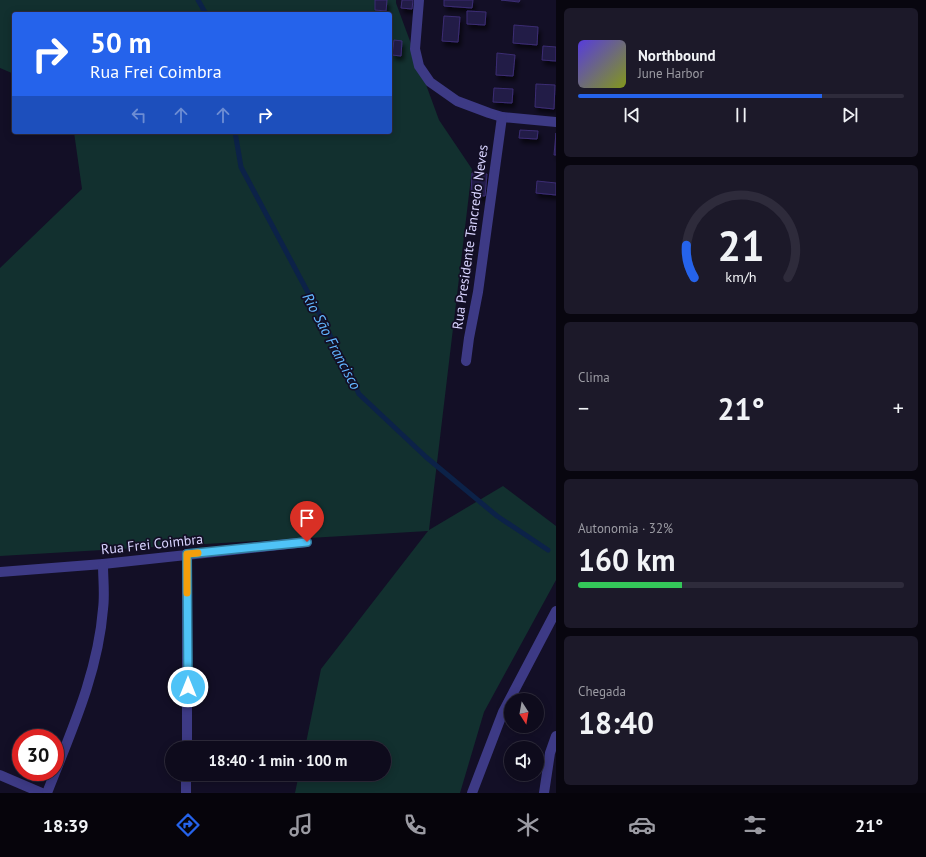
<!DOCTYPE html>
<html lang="pt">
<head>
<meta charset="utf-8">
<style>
  :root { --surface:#0e0b1c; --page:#1c1929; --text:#f1f3f6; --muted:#9b9ba3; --line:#2e2b3b; --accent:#2563eb }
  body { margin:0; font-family:"PT Sans",sans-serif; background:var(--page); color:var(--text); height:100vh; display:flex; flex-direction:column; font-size:15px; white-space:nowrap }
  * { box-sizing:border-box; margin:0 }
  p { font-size:13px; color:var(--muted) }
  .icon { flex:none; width:22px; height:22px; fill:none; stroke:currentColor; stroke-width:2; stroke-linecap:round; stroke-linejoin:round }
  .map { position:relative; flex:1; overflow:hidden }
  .sheet { display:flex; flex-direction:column; gap:8px; padding:8px; background:#08060f; width:370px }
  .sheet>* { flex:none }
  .guide { position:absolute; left:12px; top:12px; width:380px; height:122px; border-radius:4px; box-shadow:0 2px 10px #0003,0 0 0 1px var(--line); background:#2563eb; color:#fff; overflow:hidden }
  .needle { width:26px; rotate:169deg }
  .buttons { position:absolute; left:504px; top:693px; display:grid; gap:8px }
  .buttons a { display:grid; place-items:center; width:40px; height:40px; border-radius:50%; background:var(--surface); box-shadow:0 2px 10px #0003,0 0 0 1px var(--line); font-size:20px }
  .speed { position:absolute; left:12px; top:729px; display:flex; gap:8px; font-size:20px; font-weight:700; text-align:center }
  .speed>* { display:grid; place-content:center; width:52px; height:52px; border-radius:50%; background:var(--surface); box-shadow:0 2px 10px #0003,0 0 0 1px var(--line); line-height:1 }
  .speed .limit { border:6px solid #d22; background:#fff; color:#111 }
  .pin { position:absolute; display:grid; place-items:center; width:34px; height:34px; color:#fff; margin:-41px -17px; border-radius:50% 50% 50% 0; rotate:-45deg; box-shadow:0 0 4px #0007 }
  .pin .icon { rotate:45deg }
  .me { position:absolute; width:44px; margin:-22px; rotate:0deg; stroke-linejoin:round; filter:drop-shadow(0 0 3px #0008) }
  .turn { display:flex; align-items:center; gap:14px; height:84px; padding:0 12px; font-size:18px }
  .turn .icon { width:52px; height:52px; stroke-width:2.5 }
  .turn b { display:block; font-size:28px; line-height:34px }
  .lanes { display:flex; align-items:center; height:38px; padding:0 12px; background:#0003; justify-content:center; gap:20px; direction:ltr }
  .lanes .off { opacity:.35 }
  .big { font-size:30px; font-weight:700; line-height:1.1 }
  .sheet .card { flex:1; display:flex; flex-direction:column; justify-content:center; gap:6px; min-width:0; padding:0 14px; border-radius:6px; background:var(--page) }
  .sheet .dial { align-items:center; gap:0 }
  .dial svg { height:104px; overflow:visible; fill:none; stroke:var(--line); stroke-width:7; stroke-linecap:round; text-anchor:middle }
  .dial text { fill:var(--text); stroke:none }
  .song { display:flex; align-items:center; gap:12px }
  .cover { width:48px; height:48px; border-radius:6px; background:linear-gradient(135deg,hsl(250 70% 55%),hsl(70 70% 35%)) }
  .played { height:4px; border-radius:2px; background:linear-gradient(90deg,var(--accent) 75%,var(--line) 75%) }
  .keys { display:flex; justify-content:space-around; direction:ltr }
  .heat { display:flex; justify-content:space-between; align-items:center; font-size:22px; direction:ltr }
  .charge { height:6px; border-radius:3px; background:linear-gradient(90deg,#34c759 32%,var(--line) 0) }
  .trip { position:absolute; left:165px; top:741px; width:226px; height:40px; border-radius:20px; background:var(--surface); box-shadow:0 2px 10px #0003,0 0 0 1px var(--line); font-weight:700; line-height:40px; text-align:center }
  .tabs { display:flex; height:64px; justify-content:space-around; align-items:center; background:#06040b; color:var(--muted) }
  .tabs .icon { width:28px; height:28px }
  .tabs .selected { color:var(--accent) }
  .tabs b { font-size:18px; color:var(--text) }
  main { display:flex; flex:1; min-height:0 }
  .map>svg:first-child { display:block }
  .green { fill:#12302f }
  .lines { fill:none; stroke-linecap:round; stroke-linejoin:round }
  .stream { stroke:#0c2248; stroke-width:5 }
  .building { fill:#241b47; stroke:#3b2d73; filter:url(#shadow) }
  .minor { stroke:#3d3a85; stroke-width:10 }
  .route-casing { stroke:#337fa1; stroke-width:10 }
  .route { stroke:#4fc3f7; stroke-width:7 }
  .slow { stroke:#f59e0b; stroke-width:7 }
  .labels { text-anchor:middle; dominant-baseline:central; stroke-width:3.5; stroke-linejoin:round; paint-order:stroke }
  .street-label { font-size:14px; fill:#d9d4ff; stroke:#130f26 }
  .water-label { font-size:15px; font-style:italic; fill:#62b6ff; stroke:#130f26 }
</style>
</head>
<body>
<main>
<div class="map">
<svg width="556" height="793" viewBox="0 0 556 793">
  <defs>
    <filter id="shadow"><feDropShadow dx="2.5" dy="4.5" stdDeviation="2" flood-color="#0009"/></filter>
  </defs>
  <rect width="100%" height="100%" fill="#130f26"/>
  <path class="green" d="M 0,0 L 396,0 L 396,3 L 439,120 L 472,169 L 429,530 L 503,486 L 556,526 L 556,580 L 484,712 L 460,793 L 295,793 L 299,774 L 384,774 L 384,748 L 305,748 L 321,669 L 428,531 L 0,556 L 0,268 L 82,189 L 74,132 L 390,132 L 390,14 L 14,14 L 14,74 L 0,68 Z"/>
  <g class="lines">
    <g class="stream">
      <path d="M 198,0 L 206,14"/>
      <path d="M 235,132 L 241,167 L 321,317 L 359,394 L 426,457 L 497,516 L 548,550"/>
    </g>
  </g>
  <g class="building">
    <path d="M 375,0 L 387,0 L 386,11 L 375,10 Z"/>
    <path d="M 402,0 L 413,0 L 412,9 L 401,8 Z"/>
    <path d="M 444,0 L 473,0 L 472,8 L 444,6 Z"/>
    <path d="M 501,0 L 520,0 L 519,2 Z"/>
    <path d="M 467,11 L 486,12 L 485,25 L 467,24 Z"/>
    <path d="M 444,16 L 460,17 L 458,42 L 442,41 Z"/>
    <path d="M 514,25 L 538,27 L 537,45 L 513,43 Z"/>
    <path d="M 394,40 L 402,41 L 401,56 L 392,55 Z"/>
    <path d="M 543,46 L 556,47 L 556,61 L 542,60 Z"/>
    <path d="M 497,53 L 515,55 L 513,76 L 496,75 Z"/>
    <path d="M 536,84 L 555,85 L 554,109 L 535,107 Z"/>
    <path d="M 494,88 L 513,89 L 512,103 L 493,102 Z"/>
    <path d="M 520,130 L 538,131 L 537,139 L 519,138 Z"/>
    <path d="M 556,133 L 556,155 L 554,155 Z"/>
    <path d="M 472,173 L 487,174 L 485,196 L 471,195 Z"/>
    <path d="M 537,181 L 556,183 L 556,195 L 536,193 Z"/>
  </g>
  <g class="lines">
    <g class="minor">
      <path d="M 419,0 L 415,49 L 419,66 L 430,82 L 457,101 L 489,113 L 502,117 L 556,122"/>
      <path d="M 466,361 L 469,338 L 478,292 L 502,117"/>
      <path d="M 0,572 L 103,564 L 307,542"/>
      <path d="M 187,748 L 187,554"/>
      <path d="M 0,775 L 42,793"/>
      <path d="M 47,793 C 70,734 98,674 103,609 C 105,595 103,579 103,564"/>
      <path d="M 186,793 L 186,774"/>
      <path d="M 472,793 L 503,712 L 556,611"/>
      <path d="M 544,793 L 550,753 L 556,736"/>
    </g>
  </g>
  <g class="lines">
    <defs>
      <path id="route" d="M 188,687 L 187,554 L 307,542"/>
    </defs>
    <use href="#route" class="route-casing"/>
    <use href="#route" class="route"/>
    <path class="slow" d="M 187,593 L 187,554 L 198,553"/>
  </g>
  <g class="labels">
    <g class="street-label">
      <text transform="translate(470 237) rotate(-82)">Rua Presidente Tancredo Neves</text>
      <text transform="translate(152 544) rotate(-6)">Rua Frei Coimbra</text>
    </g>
    <g class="water-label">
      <text transform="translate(332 341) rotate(62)">Rio São Francisco</text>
    </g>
  </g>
</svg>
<div class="buttons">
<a><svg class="needle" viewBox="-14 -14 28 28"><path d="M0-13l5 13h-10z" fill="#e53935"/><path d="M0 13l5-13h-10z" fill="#9b9ba3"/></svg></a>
<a><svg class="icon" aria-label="sound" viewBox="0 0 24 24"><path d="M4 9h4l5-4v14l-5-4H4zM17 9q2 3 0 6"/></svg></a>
</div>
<div class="speed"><div class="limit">30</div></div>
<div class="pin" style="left:307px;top:542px;background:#d93025"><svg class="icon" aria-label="arrive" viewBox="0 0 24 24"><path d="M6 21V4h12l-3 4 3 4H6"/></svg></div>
<svg class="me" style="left:188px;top:687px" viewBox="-20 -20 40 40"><circle r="17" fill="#4fc3f7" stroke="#fff" stroke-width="3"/><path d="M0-11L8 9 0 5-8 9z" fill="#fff"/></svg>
<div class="trip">18:40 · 1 min · 100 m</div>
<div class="guide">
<div class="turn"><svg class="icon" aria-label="right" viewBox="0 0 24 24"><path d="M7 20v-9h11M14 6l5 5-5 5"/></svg><div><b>50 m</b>Rua Frei Coimbra</div></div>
<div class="lanes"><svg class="icon off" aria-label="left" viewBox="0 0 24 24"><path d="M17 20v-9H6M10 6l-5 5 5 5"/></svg><svg class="icon off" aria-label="ahead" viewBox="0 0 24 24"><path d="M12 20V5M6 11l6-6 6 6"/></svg><svg class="icon off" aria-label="ahead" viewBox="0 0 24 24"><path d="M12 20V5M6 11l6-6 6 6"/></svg><svg class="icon" aria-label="right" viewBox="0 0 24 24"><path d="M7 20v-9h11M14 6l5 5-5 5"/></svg></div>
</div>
</div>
<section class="sheet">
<div class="card">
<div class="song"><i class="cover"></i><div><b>Northbound</b><p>June Harbor</p></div></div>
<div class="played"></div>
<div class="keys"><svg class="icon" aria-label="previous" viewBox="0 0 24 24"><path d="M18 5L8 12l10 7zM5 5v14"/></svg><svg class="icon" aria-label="pause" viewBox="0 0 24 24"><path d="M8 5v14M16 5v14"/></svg><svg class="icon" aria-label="next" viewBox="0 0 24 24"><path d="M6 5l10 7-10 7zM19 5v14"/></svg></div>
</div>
<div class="card dial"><svg viewBox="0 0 100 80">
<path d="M14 69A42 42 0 1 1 86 69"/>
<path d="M14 69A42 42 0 0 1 8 44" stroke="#2563eb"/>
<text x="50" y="56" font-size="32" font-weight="700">21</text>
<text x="50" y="72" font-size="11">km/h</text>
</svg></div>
<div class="card"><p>Clima</p>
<div class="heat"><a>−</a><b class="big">21°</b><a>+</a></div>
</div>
<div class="card"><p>Autonomia · 32%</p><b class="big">160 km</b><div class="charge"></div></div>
<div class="card"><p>Chegada</p><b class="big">18:40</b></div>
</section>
</main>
<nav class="tabs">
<b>18:39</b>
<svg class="icon selected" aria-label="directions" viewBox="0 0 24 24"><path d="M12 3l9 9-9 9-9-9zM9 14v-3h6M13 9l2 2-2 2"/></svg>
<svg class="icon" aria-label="music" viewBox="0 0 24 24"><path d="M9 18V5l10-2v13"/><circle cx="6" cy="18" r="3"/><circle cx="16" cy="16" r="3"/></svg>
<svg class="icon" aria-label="phone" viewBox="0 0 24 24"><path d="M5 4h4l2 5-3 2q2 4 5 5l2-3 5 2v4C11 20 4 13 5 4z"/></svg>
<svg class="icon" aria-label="climate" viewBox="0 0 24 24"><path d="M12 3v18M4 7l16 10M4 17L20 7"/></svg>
<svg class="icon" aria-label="car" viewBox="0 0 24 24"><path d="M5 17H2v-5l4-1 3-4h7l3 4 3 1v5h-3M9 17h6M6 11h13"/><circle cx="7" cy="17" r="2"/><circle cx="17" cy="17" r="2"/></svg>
<svg class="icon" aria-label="filters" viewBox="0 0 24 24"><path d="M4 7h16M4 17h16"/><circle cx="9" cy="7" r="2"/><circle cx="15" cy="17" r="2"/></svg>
<b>21°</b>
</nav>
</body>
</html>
